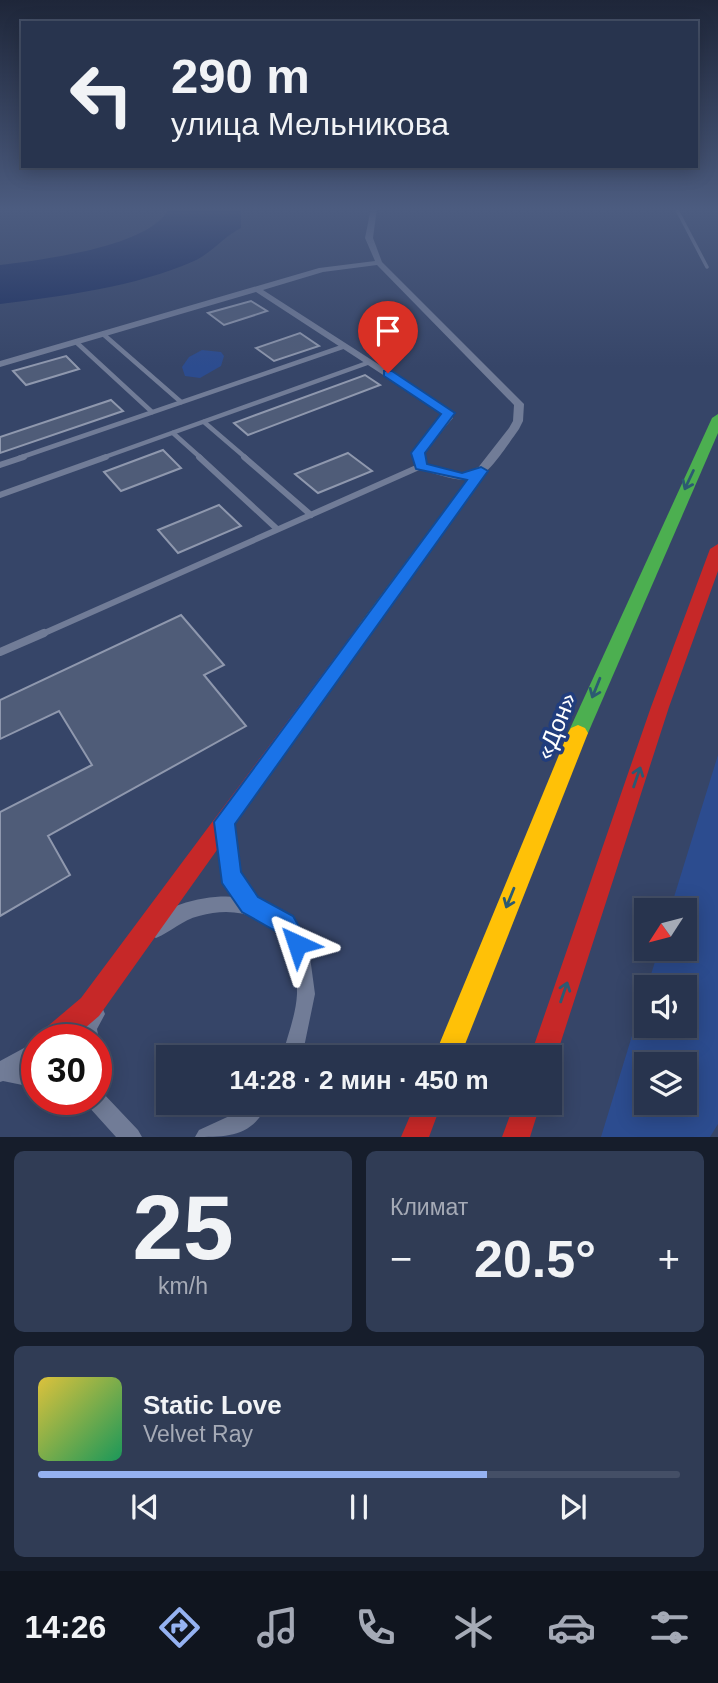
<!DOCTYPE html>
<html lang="ru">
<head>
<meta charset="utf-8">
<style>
  :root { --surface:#28344e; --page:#303c55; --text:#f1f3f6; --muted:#a5aab6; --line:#444f66; --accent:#95b2f1 }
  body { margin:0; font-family:Arial,sans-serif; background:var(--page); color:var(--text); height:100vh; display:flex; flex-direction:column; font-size:26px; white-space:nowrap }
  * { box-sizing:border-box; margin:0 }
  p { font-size:23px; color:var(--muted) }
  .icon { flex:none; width:38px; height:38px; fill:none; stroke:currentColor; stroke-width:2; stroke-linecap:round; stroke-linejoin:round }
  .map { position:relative; height:1137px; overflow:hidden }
  .sheet { display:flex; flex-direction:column; gap:14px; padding:14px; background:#161d2b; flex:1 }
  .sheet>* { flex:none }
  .guide { position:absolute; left:21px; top:21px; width:677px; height:147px; border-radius:0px; box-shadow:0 4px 18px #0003,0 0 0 2px var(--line); background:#28344e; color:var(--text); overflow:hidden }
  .needle { width:46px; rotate:234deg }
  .tools { position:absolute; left:634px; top:898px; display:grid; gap:14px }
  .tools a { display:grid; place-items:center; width:63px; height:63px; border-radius:0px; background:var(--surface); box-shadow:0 4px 18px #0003,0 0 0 2px var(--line); font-size:35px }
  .speed { position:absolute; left:21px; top:1024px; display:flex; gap:14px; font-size:35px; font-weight:700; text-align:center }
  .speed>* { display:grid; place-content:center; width:91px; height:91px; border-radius:50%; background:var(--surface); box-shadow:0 4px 18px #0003,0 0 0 2px var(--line); line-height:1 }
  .speed .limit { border:10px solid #d22; background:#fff; color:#111 }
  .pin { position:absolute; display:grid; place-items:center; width:60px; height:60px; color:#fff; margin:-72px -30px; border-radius:50% 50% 50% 0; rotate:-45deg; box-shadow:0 0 7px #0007 }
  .pin .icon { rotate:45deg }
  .me { position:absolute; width:77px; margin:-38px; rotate:318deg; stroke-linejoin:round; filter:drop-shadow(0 0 5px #0008) }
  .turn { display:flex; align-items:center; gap:24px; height:147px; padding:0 35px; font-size:32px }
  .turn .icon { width:91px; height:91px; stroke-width:2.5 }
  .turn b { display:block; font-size:49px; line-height:60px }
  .big { font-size:52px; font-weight:800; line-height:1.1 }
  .sheet .tile { flex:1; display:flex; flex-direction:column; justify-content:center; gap:10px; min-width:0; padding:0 24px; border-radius:10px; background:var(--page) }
  .sheet .dial { align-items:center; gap:0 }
  .dial b { font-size:91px; line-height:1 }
  .song { display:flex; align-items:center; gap:21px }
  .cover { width:84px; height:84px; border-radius:10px; background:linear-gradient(135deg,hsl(50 70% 55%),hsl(150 70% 35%)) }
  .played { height:7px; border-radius:4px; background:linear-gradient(90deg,var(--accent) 70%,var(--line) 70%) }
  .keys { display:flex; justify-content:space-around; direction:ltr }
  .heat { display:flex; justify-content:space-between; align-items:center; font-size:38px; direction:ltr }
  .sheet .tiles { flex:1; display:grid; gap:14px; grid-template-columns:1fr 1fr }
  .tile:last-child { grid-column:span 2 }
  .trip { position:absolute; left:156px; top:1045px; width:406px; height:70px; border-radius:0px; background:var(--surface); box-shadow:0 4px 18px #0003,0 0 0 2px var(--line); font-weight:800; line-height:70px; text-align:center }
  .menu { display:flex; height:112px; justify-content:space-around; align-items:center; background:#10151f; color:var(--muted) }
  .menu .icon { width:49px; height:49px }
  .menu .on { color:var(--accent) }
  .menu b { font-size:32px; color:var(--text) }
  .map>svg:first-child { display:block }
  .green { fill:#2c4c8f; fill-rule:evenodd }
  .water { fill:#1a2d5e }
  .building { fill:#4f5c78; stroke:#8f98ae; stroke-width:2 }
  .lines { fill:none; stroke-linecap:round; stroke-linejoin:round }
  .lane-far3 { stroke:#717c97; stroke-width:3.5 }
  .lane-far2 { stroke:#717c97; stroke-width:4.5 }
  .lane-far1 { stroke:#717c97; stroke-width:6 }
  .lane { stroke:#717c97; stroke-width:8 }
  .street { fill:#717c97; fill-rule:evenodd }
  .fast { fill:#4caf50; fill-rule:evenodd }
  .slow { fill:#ffc107; fill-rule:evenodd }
  .jam { fill:#c62828; fill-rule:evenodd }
  .oneway { stroke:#2c5a72 }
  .route { fill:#1a73e8; stroke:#114b97; stroke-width:2 }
  .labels { text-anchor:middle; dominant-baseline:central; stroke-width:7; stroke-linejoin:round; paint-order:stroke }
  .near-street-label { font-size:24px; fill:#fff; stroke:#213d7d }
</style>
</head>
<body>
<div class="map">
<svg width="718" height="1137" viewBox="0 0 718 1137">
  <rect width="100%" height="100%" fill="#364568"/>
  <g class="green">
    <path d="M 202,350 L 221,352 L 224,356 L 221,366 L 200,378 L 185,376 L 182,367 L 189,357 Z"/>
    <path d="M 718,755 L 718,1124 L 710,1137 L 601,1137 L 646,990 L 646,1026 L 684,1026 L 684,987 L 647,987 L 659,949 L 684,948 L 684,910 L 670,910 ZM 646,1064 L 684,1064 L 684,1102 L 646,1102 Z"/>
  </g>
  <path class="water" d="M 169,208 L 241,208 L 241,228 C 223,237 213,252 194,261 C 135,287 63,296 0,304 L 0,265 C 40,260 152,247 169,208 Z"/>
  <g class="building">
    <path d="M 251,301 L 267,311 L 224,325 L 208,313 Z"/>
    <path d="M 300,333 L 319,346 L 274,361 L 256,348 Z"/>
    <path d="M 66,356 L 79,369 L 26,385 L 13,371 Z"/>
    <path d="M 365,375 L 380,385 L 248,435 L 234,423 Z"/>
    <path d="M 111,400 L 123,411 L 0,453 L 0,437 Z"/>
    <path d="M 163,450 L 181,468 L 121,491 L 104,472 Z"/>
    <path d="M 348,453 L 372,471 L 318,493 L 295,474 Z"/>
    <path d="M 219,505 L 241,526 L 178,553 L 158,530 Z"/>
    <path d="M 181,615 L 224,665 L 204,675 L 246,726 L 48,836 L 70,875 L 0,916 L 0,812 L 92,765 L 59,711 L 0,739 L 0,700 Z"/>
  </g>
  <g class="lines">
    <path class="lane-far3" d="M 676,208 L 707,267"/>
    <g class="lane-far2">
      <path d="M 103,334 L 181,402"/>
      <path d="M 76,342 L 152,412"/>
      <path d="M 204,422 L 246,458"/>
      <path d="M 173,433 L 201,458"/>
      <path d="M 19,458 L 345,346"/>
      <path d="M 102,458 L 370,362"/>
    </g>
    <g class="lane-far1">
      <path d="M 199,457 L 277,529"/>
      <path d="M 244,457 L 311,515"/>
      <path d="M 0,465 L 24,457"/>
      <path d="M 0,495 L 106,457"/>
      <path d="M 40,635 L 421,466"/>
    </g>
    <path class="lane" d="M 0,652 L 44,633"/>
    <g class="street">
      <path d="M 371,208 L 377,208 L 373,238 L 382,262 L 524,404 L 523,421 L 519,429 C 510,441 490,474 476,478 C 460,484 433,473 417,468 L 413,453 L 443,418 L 443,414 L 256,292 L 0,367 L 0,361 L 319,268 L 375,261 L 365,238 ZM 377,265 L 514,405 L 513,421 L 509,428 L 477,469 C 462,478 442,469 426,464 L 423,453 L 453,418 L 451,411 L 263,290 L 323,272 Z"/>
      <path d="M 225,817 L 231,819 L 233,824 L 238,873 L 257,902 L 281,913 L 292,923 L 301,936 L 310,957 L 315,994 L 302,1057 L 282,1057 C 287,1037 296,1015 297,994 C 298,935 257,900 199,916 C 182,920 171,932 156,938 L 150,935 L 147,929 C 158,904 211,894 235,897 L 221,875 L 217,824 L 219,819 Z"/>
      <path d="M 95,1004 L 102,1007 L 105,1014 L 97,1029 L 99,1040 L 96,1046 L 96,1040 L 79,1040 C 77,1025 81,1010 95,1004 Z"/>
      <path d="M 37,1041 L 37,1062 L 29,1066 L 37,1068 L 37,1088 L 3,1081 L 0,1082 L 0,1061 Z"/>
      <path d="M 96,1089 L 102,1092 L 138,1130 L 142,1137 L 116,1137 L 88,1106 L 85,1099 L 96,1099 Z"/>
      <path d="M 244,1102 L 268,1102 C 254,1137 228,1137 195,1137 L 199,1130 L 236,1113 Z"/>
    </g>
    <path class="fast" d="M 718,414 L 718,433 L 588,733 L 585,738 L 578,741 L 571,738 L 568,733 L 712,418 Z"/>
    <g class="slow">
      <path d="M 481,467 L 488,471 L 371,633 L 359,633 L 357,629 L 359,625 L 476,468 Z"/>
      <path d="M 578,725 L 585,728 L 588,733 L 460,1057 L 434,1057 L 568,733 L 571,728 Z"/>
    </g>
    <g class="jam">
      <path d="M 718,544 L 718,571 L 669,707 L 556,1057 L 550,1067 L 550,1057 L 530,1057 L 651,707 L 710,549 Z"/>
      <path d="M 365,623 L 371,625 L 373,629 L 371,633 L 99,1016 L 71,1040 L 39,1040 L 42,1031 L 81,998 L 359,625 Z"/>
      <path d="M 416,1102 L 442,1102 L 429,1137 L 401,1137 Z"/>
      <path d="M 515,1102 L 541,1102 L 530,1137 L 502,1137 Z"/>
    </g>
  </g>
  <defs><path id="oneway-shaft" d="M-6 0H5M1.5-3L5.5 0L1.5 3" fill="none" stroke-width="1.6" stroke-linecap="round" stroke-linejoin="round" transform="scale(1.75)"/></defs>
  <g class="oneway">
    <use href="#oneway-shaft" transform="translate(689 480) rotate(115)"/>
    <use href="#oneway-shaft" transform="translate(596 688) rotate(112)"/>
    <use href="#oneway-shaft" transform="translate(637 777) rotate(-71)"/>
    <use href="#oneway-shaft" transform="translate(510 898) rotate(112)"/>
    <use href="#oneway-shaft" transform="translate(564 992) rotate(-71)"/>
  </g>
  <linearGradient id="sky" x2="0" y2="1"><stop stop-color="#1e2639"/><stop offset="0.57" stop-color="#4c5c80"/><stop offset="1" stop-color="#4c5c80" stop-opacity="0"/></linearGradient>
  <rect width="718" height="367" fill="url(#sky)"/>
  <path class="route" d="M 384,371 L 392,371 L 455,413 L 425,453 L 427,464 L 462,473 L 481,467 L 488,471 L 235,824 L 241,872 L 258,897 L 293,916 L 309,944 L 305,952 L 297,955 L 289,952 L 277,932 L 242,912 L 222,883 L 214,822 L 467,480 L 416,469 L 411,453 L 441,414 L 384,376 Z"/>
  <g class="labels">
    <g class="near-street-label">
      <text transform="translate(556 726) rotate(-68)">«Дон»</text>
    </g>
  </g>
</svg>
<div class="tools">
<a><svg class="needle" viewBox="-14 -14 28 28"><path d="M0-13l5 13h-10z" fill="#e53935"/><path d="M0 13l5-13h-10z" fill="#a5aab6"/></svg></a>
<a><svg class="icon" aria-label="sound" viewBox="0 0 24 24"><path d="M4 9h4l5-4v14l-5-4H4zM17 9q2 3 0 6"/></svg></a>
<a><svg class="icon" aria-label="layers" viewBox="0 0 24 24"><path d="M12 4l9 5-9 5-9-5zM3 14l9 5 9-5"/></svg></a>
</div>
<div class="speed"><div class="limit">30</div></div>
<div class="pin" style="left:388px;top:373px;background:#d93025"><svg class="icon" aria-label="arrive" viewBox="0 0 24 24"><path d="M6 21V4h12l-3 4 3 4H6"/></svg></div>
<svg class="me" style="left:297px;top:944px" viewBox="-20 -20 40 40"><path d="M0-17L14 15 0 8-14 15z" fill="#1a73e8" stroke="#fff" stroke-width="4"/></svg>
<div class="trip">14:28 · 2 мин · 450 m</div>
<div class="guide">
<div class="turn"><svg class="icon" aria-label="left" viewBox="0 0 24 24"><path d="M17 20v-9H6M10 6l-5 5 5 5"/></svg><div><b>290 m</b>улица Мельникова</div></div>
</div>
</div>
<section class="sheet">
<div class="tiles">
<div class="tile dial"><b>25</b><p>km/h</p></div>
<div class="tile"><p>Климат</p>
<div class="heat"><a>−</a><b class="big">20.5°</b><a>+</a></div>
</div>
<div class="tile">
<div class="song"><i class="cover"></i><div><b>Static Love</b><p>Velvet Ray</p></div></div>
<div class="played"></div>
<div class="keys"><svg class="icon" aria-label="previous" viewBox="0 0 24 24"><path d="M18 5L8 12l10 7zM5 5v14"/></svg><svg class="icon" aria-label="pause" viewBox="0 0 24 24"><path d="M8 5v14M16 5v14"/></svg><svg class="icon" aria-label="next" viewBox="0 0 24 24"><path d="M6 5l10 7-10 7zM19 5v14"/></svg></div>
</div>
</div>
</section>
<nav class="menu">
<b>14:26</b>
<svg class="icon on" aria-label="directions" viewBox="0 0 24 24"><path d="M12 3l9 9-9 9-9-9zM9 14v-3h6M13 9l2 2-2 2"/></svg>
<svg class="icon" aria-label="music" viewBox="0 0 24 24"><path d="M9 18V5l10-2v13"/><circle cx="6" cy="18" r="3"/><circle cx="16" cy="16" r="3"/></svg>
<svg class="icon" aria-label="phone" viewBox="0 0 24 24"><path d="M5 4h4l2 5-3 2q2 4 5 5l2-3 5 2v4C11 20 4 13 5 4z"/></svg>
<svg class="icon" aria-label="climate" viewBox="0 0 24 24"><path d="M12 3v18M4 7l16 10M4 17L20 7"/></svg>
<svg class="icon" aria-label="car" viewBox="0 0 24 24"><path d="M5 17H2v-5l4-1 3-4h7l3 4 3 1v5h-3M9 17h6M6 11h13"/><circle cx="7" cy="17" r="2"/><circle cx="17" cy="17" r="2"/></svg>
<svg class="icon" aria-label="filters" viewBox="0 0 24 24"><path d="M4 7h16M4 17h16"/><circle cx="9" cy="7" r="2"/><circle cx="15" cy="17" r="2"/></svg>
</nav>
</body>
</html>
